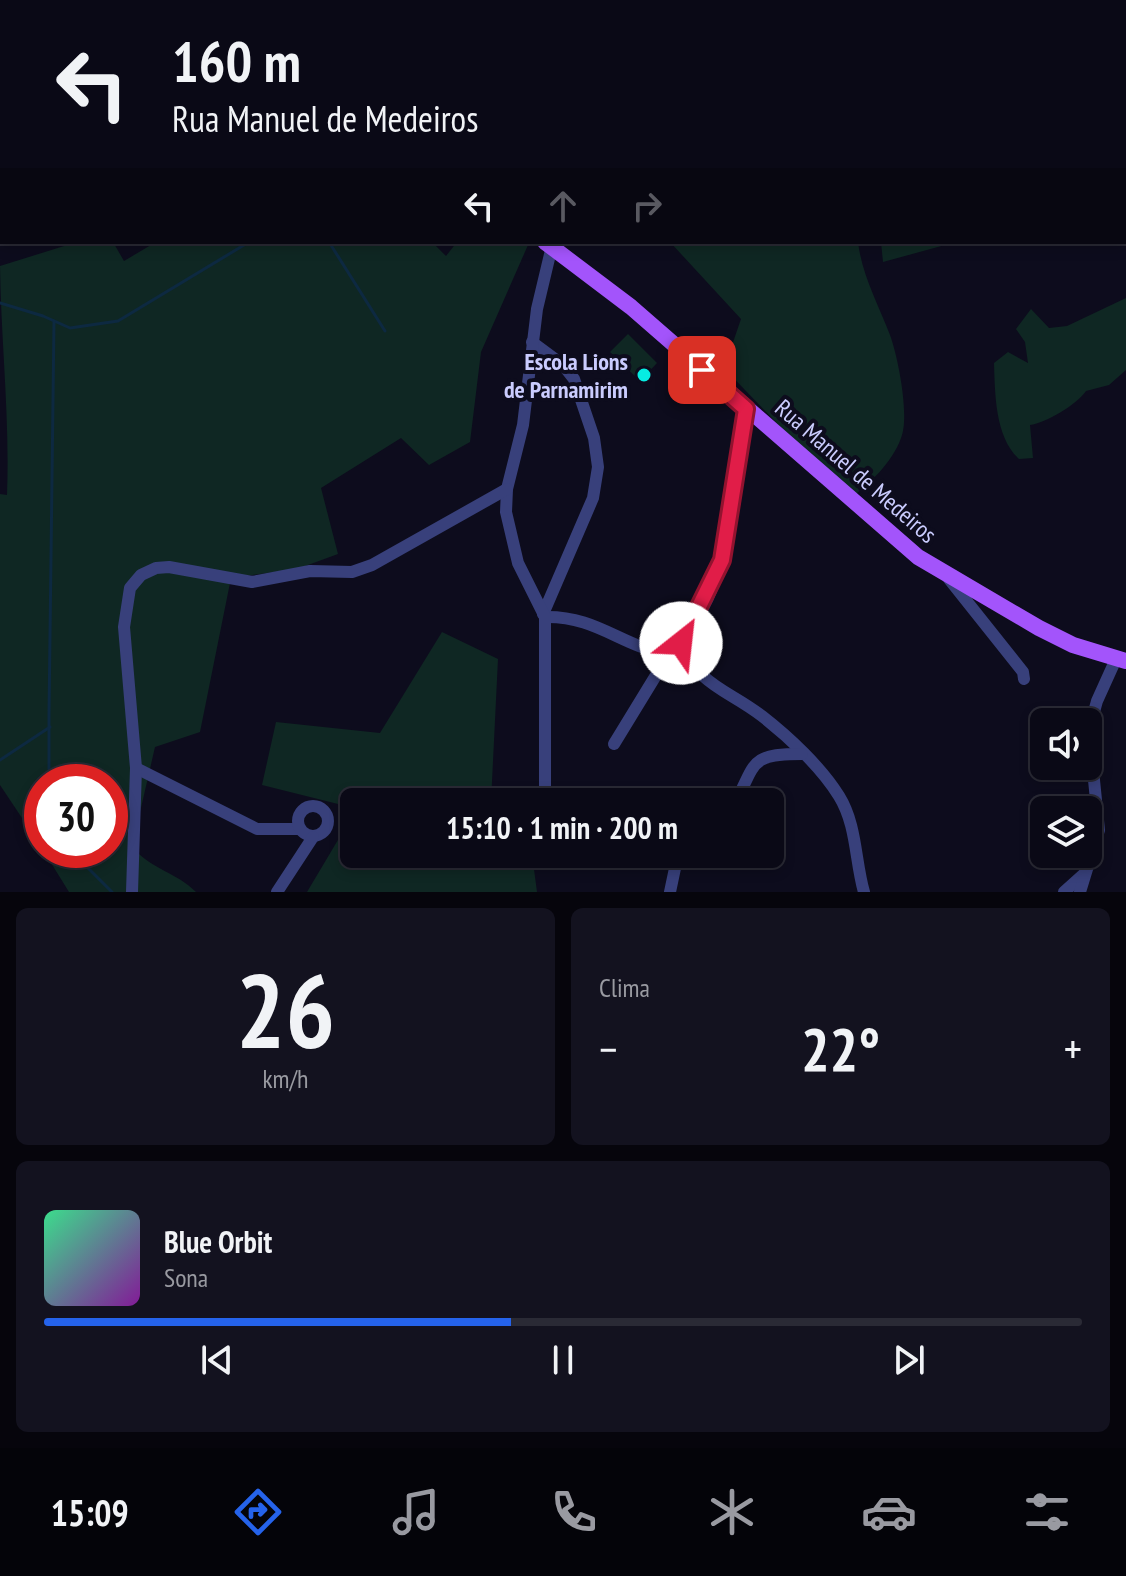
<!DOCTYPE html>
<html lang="pt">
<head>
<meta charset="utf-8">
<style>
  :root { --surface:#0a0916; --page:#13121f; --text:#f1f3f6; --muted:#999aa1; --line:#2a2a35; --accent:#2563eb }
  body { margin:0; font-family:"PT Sans Narrow",sans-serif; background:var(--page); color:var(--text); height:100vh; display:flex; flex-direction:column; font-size:30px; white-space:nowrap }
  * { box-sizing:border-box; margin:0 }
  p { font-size:26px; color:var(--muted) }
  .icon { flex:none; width:44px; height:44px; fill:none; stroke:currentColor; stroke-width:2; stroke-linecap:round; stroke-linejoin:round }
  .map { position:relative; height:892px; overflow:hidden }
  .panel { display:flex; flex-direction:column; gap:16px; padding:16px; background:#06050c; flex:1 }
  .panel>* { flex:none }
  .top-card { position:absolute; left:0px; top:0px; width:1126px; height:244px; box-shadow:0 4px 12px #0003,0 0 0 2px var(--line); background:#0a0916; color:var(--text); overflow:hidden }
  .controls { position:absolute; left:1030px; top:708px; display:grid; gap:16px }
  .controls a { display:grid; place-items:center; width:72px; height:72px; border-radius:12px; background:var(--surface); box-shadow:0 4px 12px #0003,0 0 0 2px var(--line); font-size:40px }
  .speed { position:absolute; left:24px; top:764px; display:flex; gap:16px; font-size:40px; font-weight:700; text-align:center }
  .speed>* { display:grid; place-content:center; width:104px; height:104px; border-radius:50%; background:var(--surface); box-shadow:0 4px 12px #0003,0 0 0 2px var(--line); line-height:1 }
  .speed .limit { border:12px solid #d22; background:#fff; color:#111 }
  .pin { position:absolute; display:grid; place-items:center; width:68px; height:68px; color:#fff; margin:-34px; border-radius:16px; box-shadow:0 4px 12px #0006 }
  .me { position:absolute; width:88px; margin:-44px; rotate:29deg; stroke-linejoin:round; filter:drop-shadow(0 0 6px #0008) }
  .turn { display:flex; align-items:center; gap:28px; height:168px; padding:0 40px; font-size:36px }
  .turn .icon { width:104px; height:104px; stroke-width:2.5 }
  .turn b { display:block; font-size:56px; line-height:68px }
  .lanes { display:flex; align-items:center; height:76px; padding:0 40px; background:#0003; justify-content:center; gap:40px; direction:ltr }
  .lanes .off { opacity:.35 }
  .big { font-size:60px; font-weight:600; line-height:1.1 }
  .panel .tile { flex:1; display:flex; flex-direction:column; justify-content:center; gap:12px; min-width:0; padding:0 28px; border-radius:12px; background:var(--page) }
  .panel .dial { align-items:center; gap:0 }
  .dial b { font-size:104px; line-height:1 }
  .song { display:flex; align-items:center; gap:24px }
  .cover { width:96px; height:96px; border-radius:12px; background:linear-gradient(135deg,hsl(150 70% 55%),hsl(290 70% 35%)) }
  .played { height:8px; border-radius:4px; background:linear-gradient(90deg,var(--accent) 45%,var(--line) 45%) }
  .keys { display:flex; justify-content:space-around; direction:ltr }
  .heat { display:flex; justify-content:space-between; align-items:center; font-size:44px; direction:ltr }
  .panel .tiles { flex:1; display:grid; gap:16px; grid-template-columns:1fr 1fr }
  .tile:last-child { grid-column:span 2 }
  .trip { position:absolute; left:340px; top:788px; width:444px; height:80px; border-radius:12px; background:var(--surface); box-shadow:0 4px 12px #0003,0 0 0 2px var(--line); font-weight:600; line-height:80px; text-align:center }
  .tabs { display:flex; height:128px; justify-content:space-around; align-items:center; background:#040409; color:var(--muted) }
  .tabs .icon { width:56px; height:56px }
  .tabs .selected { color:var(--accent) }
  .tabs b { font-size:36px; color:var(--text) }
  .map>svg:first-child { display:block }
  .green { fill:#0f2723 }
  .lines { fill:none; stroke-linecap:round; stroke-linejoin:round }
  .stream { stroke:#0d2941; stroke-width:3 }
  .minor { stroke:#38407b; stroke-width:12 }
  .major { stroke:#a354fb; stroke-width:16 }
  .route-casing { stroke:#92132f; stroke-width:20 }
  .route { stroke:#e11d48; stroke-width:14 }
  .poi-dot { fill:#06ede2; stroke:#0d0c1d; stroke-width:3 }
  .labels { text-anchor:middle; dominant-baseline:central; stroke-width:8; stroke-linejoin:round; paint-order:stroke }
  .poi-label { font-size:24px; font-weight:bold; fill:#caccfe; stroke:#0d0c1d; text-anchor:end }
  .street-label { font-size:24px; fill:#caccfe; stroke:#0d0c1d }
</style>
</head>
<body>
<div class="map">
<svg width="1126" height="892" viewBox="0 0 1126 892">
  <rect width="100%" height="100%" fill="#0d0c1d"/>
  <g class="green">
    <path d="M 384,0 L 875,0 L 383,2 Z"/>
    <path d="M 77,242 L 113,242 L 124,261 L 156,242 L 432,242 L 446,256 L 457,242 L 524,242 L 528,245 L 481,352 L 470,442 L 429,465 L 401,438 L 321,488 L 338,554 L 297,569 L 231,578 L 200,732 L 155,747 L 135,834 L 134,849 C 153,870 176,872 196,892 L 69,892 L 43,850 L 110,850 L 110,782 L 42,782 L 42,848 L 0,785 L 0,494 L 7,495 C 10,418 1,342 0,266 Z"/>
    <path d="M 670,242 L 858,242 C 862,275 878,304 890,335 C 898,357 910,416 901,438 C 892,463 870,483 850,499 L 719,363 L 730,351 L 741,319 Z"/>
    <path d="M 881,242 L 956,242 L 883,262 Z"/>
    <path d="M 1126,298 L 1126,370 L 1109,385 L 1086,391 C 1076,405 1046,423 1030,425 L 1033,458 L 1019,459 C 995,437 995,394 994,363 L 1008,352 L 1028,363 L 1025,342 L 1016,329 L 1031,309 L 1049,328 L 1067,326 Z"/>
    <path d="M 628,334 L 657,363 L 640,381 L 610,352 Z"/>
    <path d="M 442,632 L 498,659 L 491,802 L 354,802 L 354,808 L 262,785 L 276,722 L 380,733 Z"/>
    <path d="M 354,813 L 354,854 L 532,854 L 537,892 L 307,892 Z"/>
  </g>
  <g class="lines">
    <g class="stream">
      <path d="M 537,2 L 540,0"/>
      <path d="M 329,242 L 385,331"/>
      <path d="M 0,303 L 43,316 L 70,328 L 118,321 L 249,242"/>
      <path d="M 0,760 L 50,727"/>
      <path d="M 54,782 L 49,769 L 49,714 L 54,321"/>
      <path d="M 76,850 L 80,860 L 112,892"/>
    </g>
    <g class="minor">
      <path d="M 1105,0 L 1105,2"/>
      <path d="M 1124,36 L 1126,38"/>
      <path d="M 0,224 L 2,224"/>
      <path d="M 532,342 L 563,365 L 574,379 L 594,438 L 598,467 L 593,498 L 543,614"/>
      <path d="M 949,579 L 1023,672 L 1024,679"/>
      <path d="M 545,617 C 598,616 621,647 669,654 C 732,594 736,490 746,409"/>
      <path d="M 681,643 C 700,687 727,689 762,716 C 789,737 821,767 839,796 C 857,825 855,861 864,892"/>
      <path d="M 614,744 L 669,654"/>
      <path d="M 136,768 L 257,829 L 300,829"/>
      <path d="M 545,802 L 545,617 L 518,563 L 506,512 L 507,489 L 523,425 L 537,309 L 552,246"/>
      <path d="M 736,802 C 756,761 751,754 802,754"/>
      <circle cx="313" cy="821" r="15"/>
      <path d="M 132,892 L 136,768 L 124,627 L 130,588 L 141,575 L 156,568 L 169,567 L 252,582 L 310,571 L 352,572 L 372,565 L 507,489"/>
      <path d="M 277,892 L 313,837"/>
      <path d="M 670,892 L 678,854"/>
      <path d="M 1064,892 L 1084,874"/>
      <path d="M 1080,892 L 1099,830 L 1089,730 L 1097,701 L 1116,659"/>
    </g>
    <g class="major">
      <path d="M 223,0 L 224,2"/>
      <path d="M 545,242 L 631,307 L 918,557 L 1039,628 L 1073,645 L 1126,661"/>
    </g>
  </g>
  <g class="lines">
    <defs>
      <path id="route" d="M 681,643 L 722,560 L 746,409 L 702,370"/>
    </defs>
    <use href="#route" class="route-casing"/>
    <use href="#route" class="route"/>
  </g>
  <circle class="poi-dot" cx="644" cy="375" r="8"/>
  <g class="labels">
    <g class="poi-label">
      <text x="628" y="361">Escola Lions<tspan x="628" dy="28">de Parnamirim</tspan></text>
    </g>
    <g class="street-label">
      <text transform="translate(856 471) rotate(41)">Rua Manuel de Medeiros</text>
    </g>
  </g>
</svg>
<div class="controls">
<a><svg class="icon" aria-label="sound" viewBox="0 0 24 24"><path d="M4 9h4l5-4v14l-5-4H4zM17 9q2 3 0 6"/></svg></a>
<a><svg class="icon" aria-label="layers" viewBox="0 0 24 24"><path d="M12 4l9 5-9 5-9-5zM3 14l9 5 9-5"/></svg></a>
</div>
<div class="speed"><div class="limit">30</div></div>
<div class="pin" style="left:702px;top:370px;background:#d93025"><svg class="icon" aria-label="arrive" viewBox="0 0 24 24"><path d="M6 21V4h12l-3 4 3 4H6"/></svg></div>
<svg class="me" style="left:681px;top:643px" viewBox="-20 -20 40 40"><circle r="19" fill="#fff"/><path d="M0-13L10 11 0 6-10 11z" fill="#e11d48"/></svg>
<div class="trip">15:10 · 1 min · 200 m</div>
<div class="top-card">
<div class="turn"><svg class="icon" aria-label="left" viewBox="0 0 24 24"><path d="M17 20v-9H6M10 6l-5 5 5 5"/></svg><div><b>160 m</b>Rua Manuel de Medeiros</div></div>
<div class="lanes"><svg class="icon" aria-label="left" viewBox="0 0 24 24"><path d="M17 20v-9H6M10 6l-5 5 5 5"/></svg><svg class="icon off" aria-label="ahead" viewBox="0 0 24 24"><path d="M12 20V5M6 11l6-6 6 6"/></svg><svg class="icon off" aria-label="right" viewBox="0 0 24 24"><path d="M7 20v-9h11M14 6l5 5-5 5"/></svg></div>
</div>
</div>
<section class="panel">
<div class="tiles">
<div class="tile dial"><b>26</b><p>km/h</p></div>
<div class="tile"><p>Clima</p>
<div class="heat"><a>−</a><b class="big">22°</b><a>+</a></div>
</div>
<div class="tile">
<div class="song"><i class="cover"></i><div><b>Blue Orbit</b><p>Sona</p></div></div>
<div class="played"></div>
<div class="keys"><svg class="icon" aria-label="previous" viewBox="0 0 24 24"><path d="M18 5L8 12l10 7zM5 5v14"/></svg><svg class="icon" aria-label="pause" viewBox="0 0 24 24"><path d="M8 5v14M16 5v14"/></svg><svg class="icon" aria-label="next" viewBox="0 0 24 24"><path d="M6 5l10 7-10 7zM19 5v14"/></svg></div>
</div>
</div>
</section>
<nav class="tabs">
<b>15:09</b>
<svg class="icon selected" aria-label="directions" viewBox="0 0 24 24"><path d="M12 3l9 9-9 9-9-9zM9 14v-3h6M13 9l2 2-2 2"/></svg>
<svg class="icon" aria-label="music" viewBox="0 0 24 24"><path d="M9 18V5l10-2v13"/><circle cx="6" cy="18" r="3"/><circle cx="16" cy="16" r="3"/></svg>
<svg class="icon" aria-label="phone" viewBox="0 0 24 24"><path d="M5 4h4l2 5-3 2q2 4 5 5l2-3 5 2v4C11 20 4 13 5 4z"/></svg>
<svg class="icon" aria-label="climate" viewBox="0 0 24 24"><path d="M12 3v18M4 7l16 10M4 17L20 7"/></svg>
<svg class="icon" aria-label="car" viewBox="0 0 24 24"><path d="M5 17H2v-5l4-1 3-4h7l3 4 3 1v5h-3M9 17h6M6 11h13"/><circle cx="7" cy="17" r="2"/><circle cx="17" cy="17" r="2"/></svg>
<svg class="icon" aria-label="filters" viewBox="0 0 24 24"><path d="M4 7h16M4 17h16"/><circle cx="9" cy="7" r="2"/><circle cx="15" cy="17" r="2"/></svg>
</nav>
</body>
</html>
